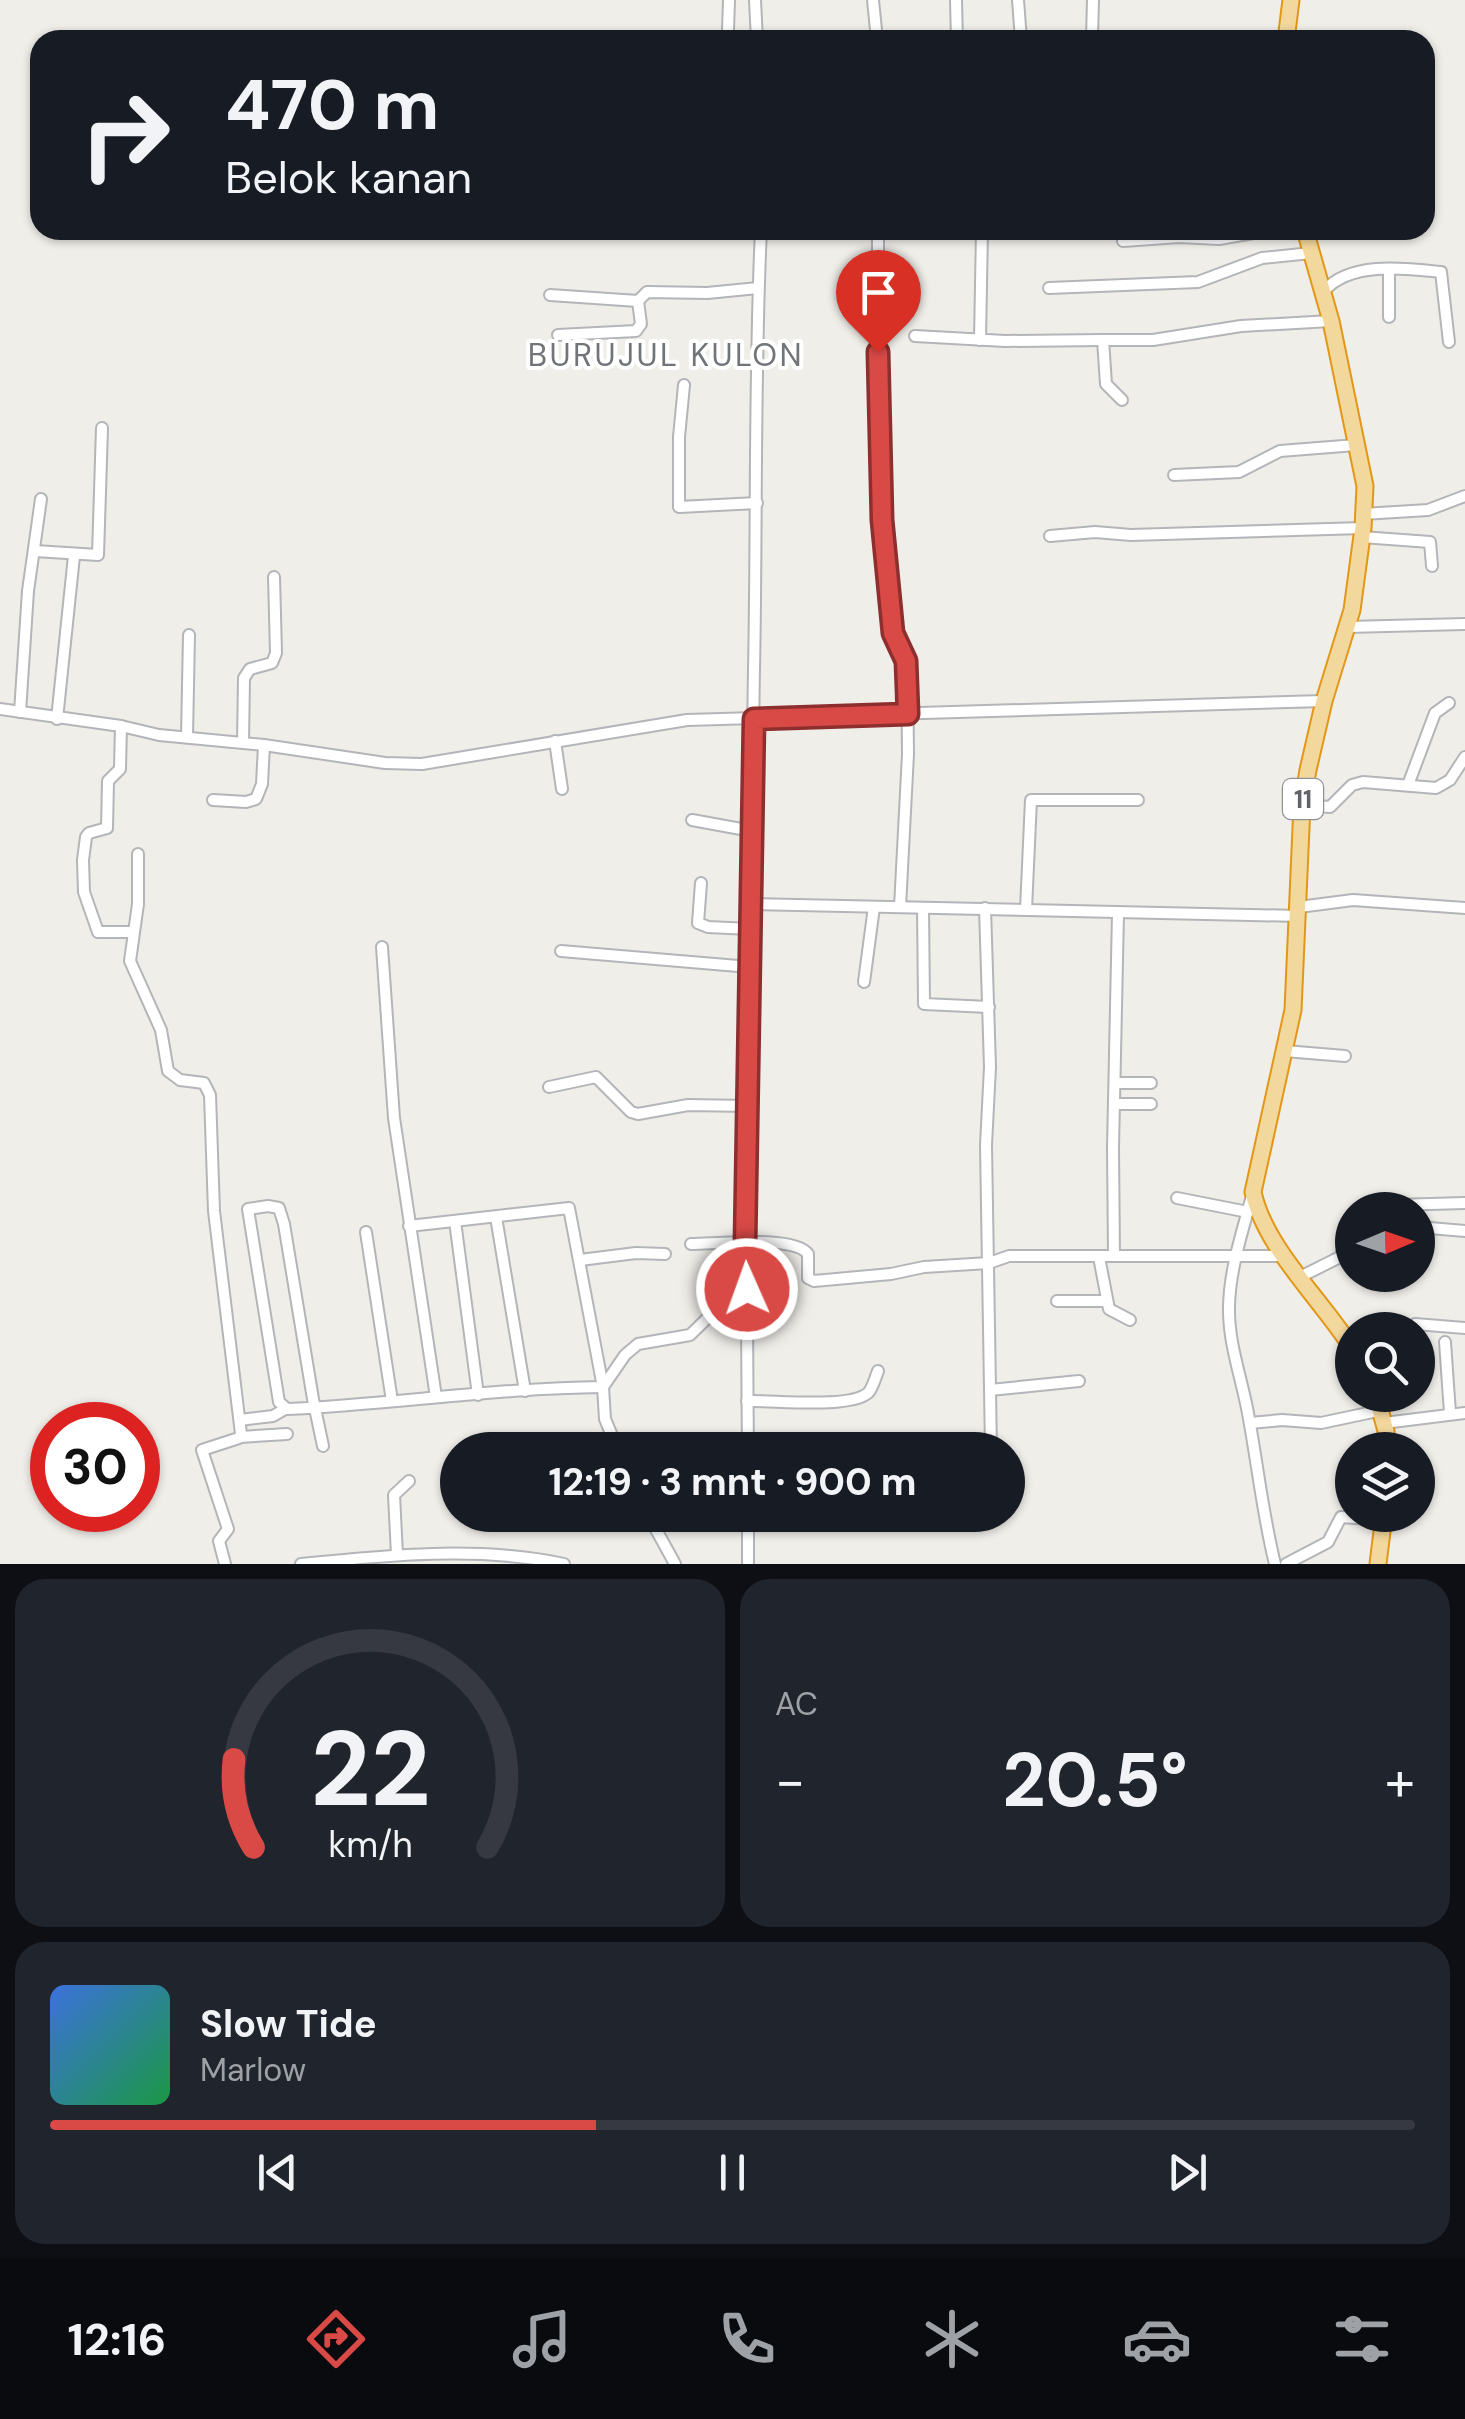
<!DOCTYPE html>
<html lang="id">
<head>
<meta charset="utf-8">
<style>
  :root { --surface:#171b24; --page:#20242c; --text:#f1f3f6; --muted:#9ea1a6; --line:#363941; --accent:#d94946 }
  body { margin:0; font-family:"DM Sans",sans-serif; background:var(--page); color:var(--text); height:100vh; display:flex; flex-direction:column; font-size:38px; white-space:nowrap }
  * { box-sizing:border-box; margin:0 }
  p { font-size:32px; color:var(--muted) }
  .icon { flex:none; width:55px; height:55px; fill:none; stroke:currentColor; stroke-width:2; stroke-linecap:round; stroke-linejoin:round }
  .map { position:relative; height:1564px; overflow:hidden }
  .details { display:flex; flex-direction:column; gap:15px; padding:15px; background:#0d0f14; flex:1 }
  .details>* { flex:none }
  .top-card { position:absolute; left:30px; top:30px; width:1405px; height:210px; border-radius:30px; box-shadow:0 2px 8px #0004; background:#171b24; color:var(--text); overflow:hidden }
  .needle { width:65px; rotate:88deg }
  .fabs { position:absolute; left:1335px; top:1192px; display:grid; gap:20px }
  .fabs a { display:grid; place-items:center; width:100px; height:100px; border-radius:50%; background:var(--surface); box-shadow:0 2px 8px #0004; font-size:50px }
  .speed { position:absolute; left:30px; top:1402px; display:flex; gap:20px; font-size:50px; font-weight:700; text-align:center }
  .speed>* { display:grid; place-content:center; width:130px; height:130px; border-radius:50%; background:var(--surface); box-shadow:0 2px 8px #0004; line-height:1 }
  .speed .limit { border:15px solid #d22; background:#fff; color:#111 }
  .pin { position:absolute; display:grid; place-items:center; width:85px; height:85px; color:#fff; margin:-102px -42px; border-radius:50% 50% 50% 0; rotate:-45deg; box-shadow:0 0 10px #0007 }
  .pin .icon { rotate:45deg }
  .me { position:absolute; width:110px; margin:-55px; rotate:358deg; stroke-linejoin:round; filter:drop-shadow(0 0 8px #0008) }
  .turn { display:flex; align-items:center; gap:35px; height:210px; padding:0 30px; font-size:45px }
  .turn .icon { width:130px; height:130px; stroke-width:2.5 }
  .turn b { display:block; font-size:70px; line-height:85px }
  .big { font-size:75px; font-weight:700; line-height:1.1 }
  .details .card { flex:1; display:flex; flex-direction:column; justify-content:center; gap:15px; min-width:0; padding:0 35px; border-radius:30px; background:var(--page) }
  .details .dial { align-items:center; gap:0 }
  .dial svg { height:260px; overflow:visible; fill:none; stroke:var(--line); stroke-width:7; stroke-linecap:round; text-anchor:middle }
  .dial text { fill:var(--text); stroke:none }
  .song { display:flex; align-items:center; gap:30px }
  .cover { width:120px; height:120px; border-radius:15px; background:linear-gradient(135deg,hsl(220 70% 55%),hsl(140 70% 35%)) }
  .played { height:10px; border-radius:5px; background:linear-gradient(90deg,var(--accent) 40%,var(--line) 40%) }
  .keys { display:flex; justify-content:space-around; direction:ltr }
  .heat { display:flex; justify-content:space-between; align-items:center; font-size:55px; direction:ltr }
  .details .tiles { flex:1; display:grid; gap:15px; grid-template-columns:1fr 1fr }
  .card:last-child { grid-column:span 2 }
  .trip { position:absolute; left:440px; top:1432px; width:585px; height:100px; border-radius:50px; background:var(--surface); box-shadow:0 2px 8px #0004; font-weight:700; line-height:100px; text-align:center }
  .menu { display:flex; height:160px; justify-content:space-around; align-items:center; background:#090b0e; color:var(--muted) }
  .menu .icon { width:70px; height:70px }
  .menu .current { color:var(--accent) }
  .menu b { font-size:45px; color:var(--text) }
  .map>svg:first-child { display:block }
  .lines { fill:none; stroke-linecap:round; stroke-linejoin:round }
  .minor-casing { stroke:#b3b5b9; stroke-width:14 }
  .highway-casing { stroke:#e29717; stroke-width:19 }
  .minor { stroke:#fff; stroke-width:10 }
  .highway { stroke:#f3d89d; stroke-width:15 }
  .route-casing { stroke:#8d2f2e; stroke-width:25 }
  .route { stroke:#d94946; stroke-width:18 }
  .labels { text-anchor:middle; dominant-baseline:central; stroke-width:8; stroke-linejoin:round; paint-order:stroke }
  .shield { fill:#fff; stroke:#909295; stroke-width:2.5 }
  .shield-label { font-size:25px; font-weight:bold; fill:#606367 }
  .quarter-label { font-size:32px; letter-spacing:2.5px; fill:#717579; stroke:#fff }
</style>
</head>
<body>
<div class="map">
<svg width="1465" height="1564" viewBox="0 0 1465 1564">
  <rect width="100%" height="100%" fill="#f0eee9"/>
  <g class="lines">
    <defs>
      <g id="minor">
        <path d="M 755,0 L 757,40"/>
        <path d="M 873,0 L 877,40"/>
        <path d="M 956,0 L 957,40"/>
        <path d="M 1018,0 L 1021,40"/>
        <path d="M 728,30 L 729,0"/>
        <path d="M 1092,38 L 1093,0"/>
        <path d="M 878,230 L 878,352 L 882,520 L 893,633 L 907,665 L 908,754 L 900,907"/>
        <path d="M 1123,241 L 1179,237 L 1219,239 L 1270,230"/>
        <path d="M 1389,270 L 1389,317"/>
        <path d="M 1049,288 L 1198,282 L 1262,258 L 1311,253"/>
        <path d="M 1324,291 C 1350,261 1404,268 1441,272 L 1449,342"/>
        <path d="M 550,295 L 638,301 L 647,292 L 707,293 L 758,288"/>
        <path d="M 558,335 L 636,331 L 641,324 L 638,301"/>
        <path d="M 915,336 L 1005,341 L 1103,340"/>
        <path d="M 980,340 L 982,230"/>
        <path d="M 684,385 L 679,437 L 679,507 L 757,503"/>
        <path d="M 1122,400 L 1106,384 L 1103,340 L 1153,340 L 1241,326 L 1331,321"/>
        <path d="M 1174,475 L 1239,472 L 1280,451 L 1356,445"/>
        <path d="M 1363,514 L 1428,510 L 1465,496"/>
        <path d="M 1050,536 L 1095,532 L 1131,535 L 1363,528"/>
        <path d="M 1362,537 L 1430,542 L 1432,566"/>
        <path d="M 35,551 L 98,555 L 102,428"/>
        <path d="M 1347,627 L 1465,624"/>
        <path d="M 0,709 L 121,726 L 159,735 L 264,745 L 385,763 L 422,764 L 687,720 L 1324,701"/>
        <path d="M 20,712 L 28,591 L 41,499"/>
        <path d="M 57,719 L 74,556"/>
        <path d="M 121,726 L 120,769 L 108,781 L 107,828 L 89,833 L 86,837 L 83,860 L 84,892 L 98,932 L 133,932"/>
        <path d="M 187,736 L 189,635"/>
        <path d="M 555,741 L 562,789"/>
        <path d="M 243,742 L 244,678 L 250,669 L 272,663 L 276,653 L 274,577"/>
        <path d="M 1408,785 L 1435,713 L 1449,703"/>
        <path d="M 213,800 L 246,802 L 256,799 L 262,784 L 264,745"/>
        <path d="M 1302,805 L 1330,807 L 1352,785 L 1363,782 L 1436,788 L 1450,780 L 1465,757"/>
        <path d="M 692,820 L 752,831"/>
        <path d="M 138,854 L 138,904 L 130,961 L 161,1030 L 168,1071 L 180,1080 L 204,1083 L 210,1095 L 214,1211 L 241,1434 L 239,1438 L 202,1450 L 228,1529 L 219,1541 L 225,1564"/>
        <path d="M 701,883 L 698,923 L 708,927 L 750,929"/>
        <path d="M 751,904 L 1299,916"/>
        <path d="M 1299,907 L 1353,900 L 1465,908"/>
        <path d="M 923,908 L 924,1004 L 989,1007"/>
        <path d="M 985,908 L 990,1067 L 986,1145 L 991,1450"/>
        <path d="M 1026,909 L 1031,800 L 1138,800"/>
        <path d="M 382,947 L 394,1118 L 436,1397"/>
        <path d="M 561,951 L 750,967"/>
        <path d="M 864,982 L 874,907"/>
        <path d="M 1285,1051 L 1345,1056"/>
        <path d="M 1116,1083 L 1151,1083"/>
        <path d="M 549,1087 L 596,1077 L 631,1112 L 638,1114 L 688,1105 L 749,1106"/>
        <path d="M 1115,1104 L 1151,1104"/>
        <path d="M 1253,1192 C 1243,1230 1230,1267 1229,1306 C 1228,1345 1243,1381 1249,1419 C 1258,1468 1263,1516 1275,1564"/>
        <path d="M 1177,1198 L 1248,1212"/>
        <path d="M 1393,1210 L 1395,1205 L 1465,1203"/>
        <path d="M 496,1217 L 525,1391"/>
        <path d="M 455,1221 L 478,1395"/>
        <path d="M 1418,1227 L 1465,1231"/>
        <path d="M 366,1232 L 392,1401"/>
        <path d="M 691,1244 C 716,1244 794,1235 808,1254 L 808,1278 L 814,1281 L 891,1274 L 924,1267 L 989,1263 L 1009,1256 L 1283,1256"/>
        <path d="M 1114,1256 L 1113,1148 L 1118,913"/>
        <path d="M 1099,1257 L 1109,1309 L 1130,1320"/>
        <path d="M 580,1260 L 636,1253 L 665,1254"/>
        <path d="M 1302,1276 L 1340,1257 L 1352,1227"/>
        <path d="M 1057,1301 L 1105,1301"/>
        <path d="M 1415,1324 L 1465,1328"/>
        <path d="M 1445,1342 L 1450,1413"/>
        <path d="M 990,1390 L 1079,1381"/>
        <path d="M 747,1401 C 774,1400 849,1409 868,1393 C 873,1388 875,1378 878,1371"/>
        <path d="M 240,1420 L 273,1416 L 285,1409"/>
        <path d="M 1250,1423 L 1282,1420 L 1321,1423 L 1382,1410"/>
        <path d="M 1384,1423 L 1465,1413"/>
        <path d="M 240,1437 L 287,1434"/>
        <path d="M 323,1446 L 313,1399 L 284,1224 L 279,1208 L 268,1206 L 248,1209 L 279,1402 L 287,1409 C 393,1404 498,1388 603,1387 L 569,1208 L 409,1226"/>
        <path d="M 618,1450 L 605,1419 L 603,1387 L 625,1355 L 638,1344 L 690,1335 L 727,1299 L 747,1289"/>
        <path d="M 748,1450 C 745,1190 750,930 754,669 C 757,523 754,376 761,230"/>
        <path d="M 648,1515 L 675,1564"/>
        <path d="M 748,1515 L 748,1564"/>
        <path d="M 397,1555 L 394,1495 L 409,1481"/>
        <path d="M 301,1564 C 387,1555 479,1546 564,1564"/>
        <path d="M 1286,1564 L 1328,1542 L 1341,1517 L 1383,1520"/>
      </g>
      <g id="highway">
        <path d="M 1286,40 L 1291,0"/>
        <path d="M 1305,230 L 1331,321 L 1365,486 L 1363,528 L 1352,610 L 1324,701 L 1308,770 L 1302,805 L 1293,1010 L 1253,1192 C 1265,1248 1321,1299 1352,1348"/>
        <path d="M 1376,1395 L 1386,1431 L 1387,1450"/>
        <path d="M 1378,1564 L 1384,1515"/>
      </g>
    </defs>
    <use href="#minor" class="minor-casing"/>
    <use href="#highway" class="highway-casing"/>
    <use href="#minor" class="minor"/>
    <use href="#highway" class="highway"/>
  </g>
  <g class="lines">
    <defs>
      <path id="route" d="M 747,1289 L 745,1244 L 754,719 L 908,714 L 906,661 L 893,633 L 882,520 L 878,352"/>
    </defs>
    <use href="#route" class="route-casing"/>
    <use href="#route" class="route"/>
  </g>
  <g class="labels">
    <rect class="shield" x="1283" y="779" width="40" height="40" rx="8"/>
    <g class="shield-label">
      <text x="1303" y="799">11</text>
    </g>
    <g class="quarter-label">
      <text x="666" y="355">BURUJUL KULON</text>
    </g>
  </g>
</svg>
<div class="fabs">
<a><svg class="needle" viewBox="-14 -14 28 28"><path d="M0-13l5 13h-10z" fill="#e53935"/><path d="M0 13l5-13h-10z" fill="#9ea1a6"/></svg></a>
<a><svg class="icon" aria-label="search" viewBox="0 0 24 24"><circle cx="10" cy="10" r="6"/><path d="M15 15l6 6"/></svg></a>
<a><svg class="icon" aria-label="layers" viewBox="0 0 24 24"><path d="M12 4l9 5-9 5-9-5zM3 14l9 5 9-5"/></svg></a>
</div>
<div class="speed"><div class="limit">30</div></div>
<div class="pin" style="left:878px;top:352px;background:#d93025"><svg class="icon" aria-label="arrive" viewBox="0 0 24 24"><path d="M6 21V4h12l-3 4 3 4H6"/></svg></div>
<svg class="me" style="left:747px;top:1289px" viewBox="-20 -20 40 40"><circle r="17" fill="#d94946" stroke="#fff" stroke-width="3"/><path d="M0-11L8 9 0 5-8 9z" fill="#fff"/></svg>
<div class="trip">12:19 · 3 mnt · 900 m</div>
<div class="top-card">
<div class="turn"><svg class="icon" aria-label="right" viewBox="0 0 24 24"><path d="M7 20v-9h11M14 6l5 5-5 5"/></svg><div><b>470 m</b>Belok kanan</div></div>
</div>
</div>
<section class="details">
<div class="tiles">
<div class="card dial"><svg viewBox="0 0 100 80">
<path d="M14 69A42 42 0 1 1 86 69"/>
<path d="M14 69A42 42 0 0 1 8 42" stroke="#d94946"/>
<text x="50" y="56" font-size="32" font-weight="700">22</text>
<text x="50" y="72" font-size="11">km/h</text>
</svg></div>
<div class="card"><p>AC</p>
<div class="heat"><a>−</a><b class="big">20.5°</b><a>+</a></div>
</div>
<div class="card">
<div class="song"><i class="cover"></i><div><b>Slow Tide</b><p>Marlow</p></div></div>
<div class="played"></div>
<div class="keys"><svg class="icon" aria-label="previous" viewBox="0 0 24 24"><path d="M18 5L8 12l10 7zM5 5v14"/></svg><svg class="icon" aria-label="pause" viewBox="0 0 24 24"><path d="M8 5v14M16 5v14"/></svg><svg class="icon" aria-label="next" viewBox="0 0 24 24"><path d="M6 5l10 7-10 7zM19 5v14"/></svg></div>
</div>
</div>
</section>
<nav class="menu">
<b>12:16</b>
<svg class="icon current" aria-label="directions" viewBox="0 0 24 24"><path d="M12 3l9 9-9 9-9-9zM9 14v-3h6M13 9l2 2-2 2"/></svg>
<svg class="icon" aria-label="music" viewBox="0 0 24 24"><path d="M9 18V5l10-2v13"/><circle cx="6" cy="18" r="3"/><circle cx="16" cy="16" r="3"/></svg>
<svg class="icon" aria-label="phone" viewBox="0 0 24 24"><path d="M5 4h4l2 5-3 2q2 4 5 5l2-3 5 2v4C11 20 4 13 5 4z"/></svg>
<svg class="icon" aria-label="climate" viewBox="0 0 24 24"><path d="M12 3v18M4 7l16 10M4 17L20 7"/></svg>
<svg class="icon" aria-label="car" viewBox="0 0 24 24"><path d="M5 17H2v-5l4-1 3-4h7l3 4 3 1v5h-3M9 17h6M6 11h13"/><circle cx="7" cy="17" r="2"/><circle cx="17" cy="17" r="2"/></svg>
<svg class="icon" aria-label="filters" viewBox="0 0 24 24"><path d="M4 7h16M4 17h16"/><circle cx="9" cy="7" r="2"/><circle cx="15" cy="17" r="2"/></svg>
</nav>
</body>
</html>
